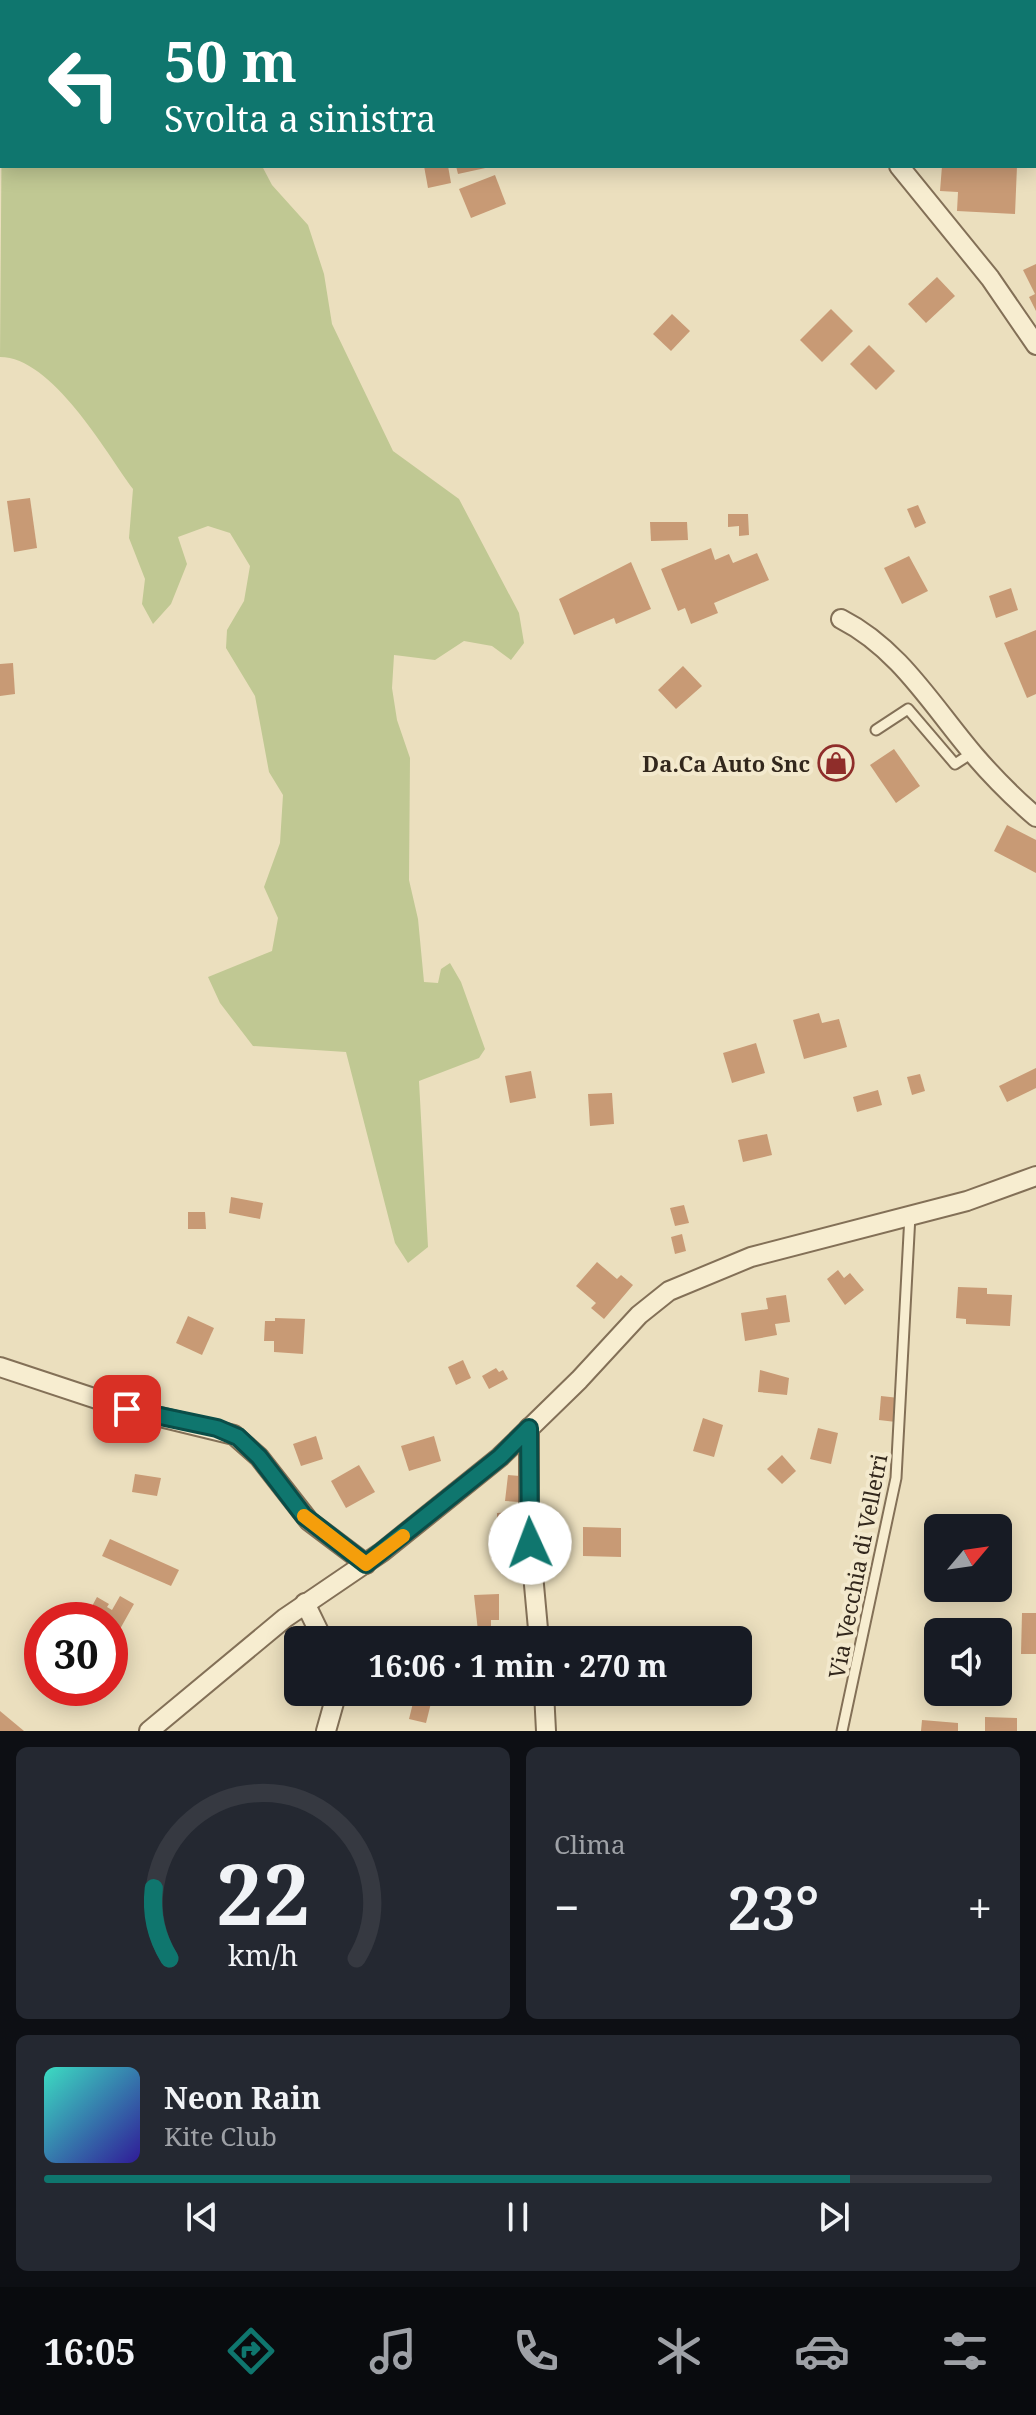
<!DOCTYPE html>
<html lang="it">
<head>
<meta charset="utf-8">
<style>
  :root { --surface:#171b24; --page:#242831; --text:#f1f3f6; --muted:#9ea1a6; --line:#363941; --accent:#0f766e }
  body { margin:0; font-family:"Noto Serif",serif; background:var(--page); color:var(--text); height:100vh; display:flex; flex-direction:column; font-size:30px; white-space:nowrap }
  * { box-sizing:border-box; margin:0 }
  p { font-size:26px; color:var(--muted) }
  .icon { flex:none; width:44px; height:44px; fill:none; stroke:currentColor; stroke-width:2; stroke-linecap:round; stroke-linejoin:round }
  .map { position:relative; height:1731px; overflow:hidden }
  .details { display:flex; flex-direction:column; gap:16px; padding:16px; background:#0d0f14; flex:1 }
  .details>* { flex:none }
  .guide { position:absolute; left:0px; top:0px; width:1036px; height:168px; box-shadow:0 4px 20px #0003; background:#0f766e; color:#fff; overflow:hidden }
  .needle { width:52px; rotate:61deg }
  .controls { position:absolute; left:924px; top:1514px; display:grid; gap:16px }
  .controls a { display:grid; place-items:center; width:88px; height:88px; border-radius:12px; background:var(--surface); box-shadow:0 4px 20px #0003; font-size:40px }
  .speed { position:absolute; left:24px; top:1602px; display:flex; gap:16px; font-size:40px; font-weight:700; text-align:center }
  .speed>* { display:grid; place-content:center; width:104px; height:104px; border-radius:50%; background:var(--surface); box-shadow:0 4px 20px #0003; line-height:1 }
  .speed .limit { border:12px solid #d22; background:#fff; color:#111 }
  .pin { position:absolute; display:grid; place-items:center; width:68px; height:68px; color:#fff; margin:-34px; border-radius:16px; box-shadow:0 4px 12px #0006 }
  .me { position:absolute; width:88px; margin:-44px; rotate:358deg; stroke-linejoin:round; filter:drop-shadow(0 0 6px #0008) }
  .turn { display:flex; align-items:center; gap:28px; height:168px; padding:0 32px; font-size:36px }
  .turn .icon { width:104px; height:104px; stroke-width:2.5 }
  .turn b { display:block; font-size:56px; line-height:68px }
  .big { font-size:60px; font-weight:700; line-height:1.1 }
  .details .widget { flex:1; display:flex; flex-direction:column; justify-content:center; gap:12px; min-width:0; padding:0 28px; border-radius:12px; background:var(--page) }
  .details .dial { align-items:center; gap:0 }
  .dial svg { height:208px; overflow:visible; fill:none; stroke:var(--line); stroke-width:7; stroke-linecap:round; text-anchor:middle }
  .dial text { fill:var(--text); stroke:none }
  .song { display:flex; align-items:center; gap:24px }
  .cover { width:96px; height:96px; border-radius:12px; background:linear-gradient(135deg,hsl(170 70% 55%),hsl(250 70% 35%)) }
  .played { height:8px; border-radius:4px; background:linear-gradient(90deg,var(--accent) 85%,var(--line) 85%) }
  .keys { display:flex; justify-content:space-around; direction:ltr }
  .heat { display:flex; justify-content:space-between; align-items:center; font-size:44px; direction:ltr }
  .details .tiles { flex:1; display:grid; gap:16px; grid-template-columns:1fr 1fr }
  .widget:last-child { grid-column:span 2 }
  .trip { position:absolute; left:284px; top:1626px; width:468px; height:80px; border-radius:12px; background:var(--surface); box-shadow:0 4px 20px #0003; font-weight:700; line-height:80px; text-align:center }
  .menu { display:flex; height:128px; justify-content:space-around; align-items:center; background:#090b0e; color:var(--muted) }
  .menu .icon { width:56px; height:56px }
  .menu .active { color:var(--accent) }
  .menu b { font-size:36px; color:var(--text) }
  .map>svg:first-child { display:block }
  .green { fill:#c0c893 }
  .building { fill:#c89a75 }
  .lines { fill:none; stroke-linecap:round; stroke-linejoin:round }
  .lane-casing { stroke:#837057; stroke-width:13 }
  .street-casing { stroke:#837057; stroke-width:22 }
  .lane { stroke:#f7edd0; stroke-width:9 }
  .street { stroke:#f7edd0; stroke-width:18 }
  .route-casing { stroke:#0a4d48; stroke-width:20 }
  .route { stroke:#0f766e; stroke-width:14 }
  .slow { stroke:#f59e0b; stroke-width:14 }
  .labels { text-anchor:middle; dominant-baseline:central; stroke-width:8; stroke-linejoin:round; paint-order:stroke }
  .poi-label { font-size:22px; font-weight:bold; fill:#32271c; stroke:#f3e9cd; text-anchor:end }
  .street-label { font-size:22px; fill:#32271c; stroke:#f3e9cd }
</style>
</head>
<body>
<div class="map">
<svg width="1036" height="1731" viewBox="0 0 1036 1731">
  <rect width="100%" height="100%" fill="#ebdfbe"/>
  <path class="green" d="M 2,89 L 2,166 L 262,166 L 272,185 L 308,225 L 324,274 L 332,324 L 393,451 L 459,499 L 519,613 L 524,643 L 511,660 L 492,646 L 464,641 L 435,660 L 394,655 L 392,688 L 397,720 L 410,758 L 409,880 L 418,919 L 424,982 L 438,983 L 441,969 L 450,963 L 461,982 L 485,1049 L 479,1058 L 419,1081 L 428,1247 L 408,1263 L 395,1243 L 346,1052 L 253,1046 L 220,1003 L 208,977 L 272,951 L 278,918 L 264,887 L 280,843 L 283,795 L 269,772 L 255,696 L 226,648 L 227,630 L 244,601 L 250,566 L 230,533 L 208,526 L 178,537 L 187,564 L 171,604 L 153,624 L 142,604 L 145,579 L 129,538 L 133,489 C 105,451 52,357 0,357 Z"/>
  <g class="building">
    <path d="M 424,166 L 448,166 L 451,183 L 428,188 Z"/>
    <path d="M 456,166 L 490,166 L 490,167 L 458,174 Z"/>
    <path d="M 942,166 L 1017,166 L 1015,214 L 957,211 L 958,192 L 940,191 Z"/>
    <path d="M 495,175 L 506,204 L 471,218 L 459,189 Z"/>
    <path d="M 1036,264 L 1036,311 L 1029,297 L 1035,294 L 1023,270 Z"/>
    <path d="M 937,277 L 955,296 L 926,323 L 908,304 Z"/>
    <path d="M 831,309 L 853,331 L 822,362 L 800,340 Z"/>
    <path d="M 672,314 L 690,331 L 671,351 L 653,334 Z"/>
    <path d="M 869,345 L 895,371 L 876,390 L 850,364 Z"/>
    <path d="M 30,498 L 37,548 L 14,552 L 7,501 Z"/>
    <path d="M 918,505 L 926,523 L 915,528 L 907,509 Z"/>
    <path d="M 728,514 L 748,514 L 749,535 L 739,536 L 739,526 L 728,527 Z"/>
    <path d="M 650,522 L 687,522 L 688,540 L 651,541 Z"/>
    <path d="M 711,548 L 715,560 L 729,554 L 733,563 L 757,553 L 769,580 L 714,603 L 718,613 L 691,624 L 685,608 L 678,611 L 661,569 Z"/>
    <path d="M 909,556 L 928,591 L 902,604 L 884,568 Z"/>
    <path d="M 631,562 L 651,609 L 616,624 L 614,618 L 574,635 L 559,599 Z"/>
    <path d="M 1011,588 L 1018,610 L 996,618 L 989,596 Z"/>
    <path d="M 1036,630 L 1036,694 L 1027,698 L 1004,643 Z"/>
    <path d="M 13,663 L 15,694 L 0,696 L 0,664 Z"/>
    <path d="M 683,666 L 702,686 L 676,709 L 658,690 Z"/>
    <path d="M 894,749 L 920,786 L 896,803 L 870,765 Z"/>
    <path d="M 1007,825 L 1036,840 L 1036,873 L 994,851 Z"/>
    <path d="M 819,1013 L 822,1023 L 839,1019 L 847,1047 L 804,1059 L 793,1020 Z"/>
    <path d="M 756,1043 L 765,1073 L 732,1083 L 723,1053 Z"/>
    <path d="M 1036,1068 L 1036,1088 L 1007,1102 L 999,1086 Z"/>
    <path d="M 531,1071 L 536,1098 L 510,1103 L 505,1076 Z"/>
    <path d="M 920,1074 L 925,1091 L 912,1095 L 907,1077 Z"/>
    <path d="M 878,1090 L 882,1105 L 857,1112 L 853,1097 Z"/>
    <path d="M 612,1093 L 614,1124 L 590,1126 L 588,1094 Z"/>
    <path d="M 767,1134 L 772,1155 L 743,1162 L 738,1140 Z"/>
    <path d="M 231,1197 L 263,1203 L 260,1219 L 229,1213 Z"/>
    <path d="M 684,1205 L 689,1223 L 675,1226 L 670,1208 Z"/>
    <path d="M 188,1212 L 205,1212 L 206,1229 L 188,1229 Z"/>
    <path d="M 682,1234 L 686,1251 L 675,1254 L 671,1237 Z"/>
    <path d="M 597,1262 L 617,1279 L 621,1275 L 633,1285 L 604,1319 L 591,1308 L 596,1303 L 576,1286 Z"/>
    <path d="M 838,1270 L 844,1278 L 850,1273 L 864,1290 L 845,1305 L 827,1279 Z"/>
    <path d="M 958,1287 L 987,1288 L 987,1294 L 1012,1295 L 1010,1326 L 966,1324 L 966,1319 L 956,1318 Z"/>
    <path d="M 786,1295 L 790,1322 L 775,1324 L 777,1335 L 745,1341 L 741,1313 L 768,1309 L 766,1298 Z"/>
    <path d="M 188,1316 L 214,1328 L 202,1355 L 176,1343 Z"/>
    <path d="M 275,1318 L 305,1319 L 303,1354 L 274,1352 L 274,1341 L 264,1341 L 265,1321 L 275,1321 Z"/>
    <path d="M 463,1360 L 471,1378 L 456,1385 L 448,1367 Z"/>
    <path d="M 496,1368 L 499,1372 L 503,1370 L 508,1379 L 489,1389 L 482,1376 Z"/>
    <path d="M 760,1370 L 789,1378 L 787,1395 L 758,1392 Z"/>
    <path d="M 881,1396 L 899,1398 L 896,1422 L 879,1420 Z"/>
    <path d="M 703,1418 L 723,1425 L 714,1457 L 693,1451 Z"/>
    <path d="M 818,1428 L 838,1433 L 831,1464 L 810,1459 Z"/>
    <path d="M 316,1436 L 323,1459 L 301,1466 L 293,1444 Z"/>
    <path d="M 434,1436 L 441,1461 L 409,1471 L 401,1446 Z"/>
    <path d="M 782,1455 L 796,1471 L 782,1484 L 767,1469 Z"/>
    <path d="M 359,1465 L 375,1492 L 346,1508 L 331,1481 Z"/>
    <path d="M 135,1474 L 161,1478 L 157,1496 L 132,1492 Z"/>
    <path d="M 508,1475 L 520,1476 L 519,1485 L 524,1486 L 519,1502 L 505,1501 Z"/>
    <path d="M 513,1512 L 524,1557 L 491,1558 L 490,1530 L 497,1530 L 497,1513 Z"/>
    <path d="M 583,1527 L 621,1528 L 621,1557 L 583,1556 Z"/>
    <path d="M 110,1539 L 179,1570 L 171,1586 L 102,1556 Z"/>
    <path d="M 499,1594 L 499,1620 L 491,1620 L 491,1631 L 478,1631 L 474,1595 Z"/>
    <path d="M 120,1596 L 134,1604 L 110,1647 L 110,1620 L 85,1619 L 97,1597 L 109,1604 L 107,1607 L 112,1610 Z"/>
    <path d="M 1022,1613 L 1036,1613 L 1036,1654 L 1021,1654 Z"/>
    <path d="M 461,1692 L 495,1692 L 495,1695 L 461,1698 Z"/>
    <path d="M 414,1699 L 431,1703 L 426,1723 L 409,1719 Z"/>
    <path d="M 0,1711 L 24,1731 L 0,1731 Z"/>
    <path d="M 985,1717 L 1017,1718 L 1017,1731 L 985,1731 Z"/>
    <path d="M 922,1720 L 958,1723 L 958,1731 L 921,1731 Z"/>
  </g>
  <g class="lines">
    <defs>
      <g id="lane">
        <path d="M 876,730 L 908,709 L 955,764 L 972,753"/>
        <path d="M 842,1731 L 896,1478 L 910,1215"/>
      </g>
      <g id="street">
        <path d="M 6,0 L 6,2"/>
        <path d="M 649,0 L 649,2"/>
        <path d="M 820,0 L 821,2"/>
        <path d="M 899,166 L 990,278 L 1036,345"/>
        <path d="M 841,619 C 900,649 933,707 975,756 C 994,778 1014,798 1036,817"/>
        <path d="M 0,1367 L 127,1409 L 234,1435 L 259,1457 L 309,1521 L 366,1564"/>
        <path d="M 529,1428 L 529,1530 L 539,1640"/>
        <path d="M 305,1603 L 323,1640"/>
        <path d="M 544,1692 L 546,1731"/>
        <path d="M 149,1731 L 285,1618 L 382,1552 L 500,1457 L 579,1380 L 639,1315 L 669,1291 L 751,1257 L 967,1201 L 1036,1176"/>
        <path d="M 326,1731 L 337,1692"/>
      </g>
    </defs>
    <use href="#lane" class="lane-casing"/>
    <use href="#street" class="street-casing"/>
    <use href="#lane" class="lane"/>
    <use href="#street" class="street"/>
  </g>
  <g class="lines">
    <defs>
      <path id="route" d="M 127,1409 L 217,1428 L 238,1437 L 259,1457 L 304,1516 L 366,1564 L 500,1457 L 529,1428 L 530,1543"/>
    </defs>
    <use href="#route" class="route-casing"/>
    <use href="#route" class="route"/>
    <path class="slow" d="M 304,1516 L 366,1564 L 403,1536"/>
  </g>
  <defs>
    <symbol id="shop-ring" viewBox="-11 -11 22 22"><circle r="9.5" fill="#f3e9cd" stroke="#8f2d2a" stroke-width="1.5"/><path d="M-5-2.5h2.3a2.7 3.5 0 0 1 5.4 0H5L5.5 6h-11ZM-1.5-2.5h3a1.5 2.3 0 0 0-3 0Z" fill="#8f2d2a"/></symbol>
  </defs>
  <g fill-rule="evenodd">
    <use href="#shop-ring" x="816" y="743" width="40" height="40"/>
  </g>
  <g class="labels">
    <g class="poi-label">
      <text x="810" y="763">Da.Ca Auto Snc</text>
    </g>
    <g class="street-label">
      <text transform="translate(857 1566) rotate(-79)">Via Vecchia di Velletri</text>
    </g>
  </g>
</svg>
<div class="controls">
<a><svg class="needle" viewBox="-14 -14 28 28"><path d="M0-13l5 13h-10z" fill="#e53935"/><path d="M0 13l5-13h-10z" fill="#9ea1a6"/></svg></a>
<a><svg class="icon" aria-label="sound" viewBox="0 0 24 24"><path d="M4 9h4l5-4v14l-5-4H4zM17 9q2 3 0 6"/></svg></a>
</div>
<div class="speed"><div class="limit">30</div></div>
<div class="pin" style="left:127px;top:1409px;background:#d93025"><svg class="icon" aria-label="arrive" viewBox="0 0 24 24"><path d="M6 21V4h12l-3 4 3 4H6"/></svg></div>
<svg class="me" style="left:530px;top:1543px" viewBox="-20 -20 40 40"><circle r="19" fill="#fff"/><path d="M0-13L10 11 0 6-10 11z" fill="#0f766e"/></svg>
<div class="trip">16:06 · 1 min · 270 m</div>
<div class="guide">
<div class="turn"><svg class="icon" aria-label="left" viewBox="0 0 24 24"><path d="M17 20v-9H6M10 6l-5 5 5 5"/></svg><div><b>50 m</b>Svolta a sinistra</div></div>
</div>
</div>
<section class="details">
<div class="tiles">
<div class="widget dial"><svg viewBox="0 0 100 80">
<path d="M14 69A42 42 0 1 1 86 69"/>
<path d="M14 69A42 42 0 0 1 8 42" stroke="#0f766e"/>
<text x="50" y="56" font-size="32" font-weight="700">22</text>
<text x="50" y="72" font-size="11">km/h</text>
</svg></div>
<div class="widget"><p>Clima</p>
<div class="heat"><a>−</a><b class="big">23°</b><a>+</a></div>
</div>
<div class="widget">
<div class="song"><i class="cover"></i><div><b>Neon Rain</b><p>Kite Club</p></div></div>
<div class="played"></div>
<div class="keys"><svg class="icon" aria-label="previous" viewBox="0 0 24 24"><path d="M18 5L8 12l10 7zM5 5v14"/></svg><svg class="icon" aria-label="pause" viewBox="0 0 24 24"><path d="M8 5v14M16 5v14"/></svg><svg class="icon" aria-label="next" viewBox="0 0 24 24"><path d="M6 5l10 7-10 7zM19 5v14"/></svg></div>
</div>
</div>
</section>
<nav class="menu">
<b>16:05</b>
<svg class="icon active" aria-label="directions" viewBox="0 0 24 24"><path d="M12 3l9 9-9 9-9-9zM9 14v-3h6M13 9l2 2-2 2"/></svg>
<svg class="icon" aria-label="music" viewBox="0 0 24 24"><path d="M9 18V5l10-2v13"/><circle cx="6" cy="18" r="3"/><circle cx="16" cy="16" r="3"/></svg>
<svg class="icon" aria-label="phone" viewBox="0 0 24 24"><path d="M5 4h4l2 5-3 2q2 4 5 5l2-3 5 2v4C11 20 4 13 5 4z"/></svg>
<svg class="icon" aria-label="climate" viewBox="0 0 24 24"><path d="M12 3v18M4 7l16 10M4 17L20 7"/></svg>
<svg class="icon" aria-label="car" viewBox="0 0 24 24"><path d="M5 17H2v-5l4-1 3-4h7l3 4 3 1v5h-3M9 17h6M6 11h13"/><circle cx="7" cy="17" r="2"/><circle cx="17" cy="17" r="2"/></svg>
<svg class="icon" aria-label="filters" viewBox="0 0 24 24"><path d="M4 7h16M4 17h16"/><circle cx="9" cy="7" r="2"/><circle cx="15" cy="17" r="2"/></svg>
</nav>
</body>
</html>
